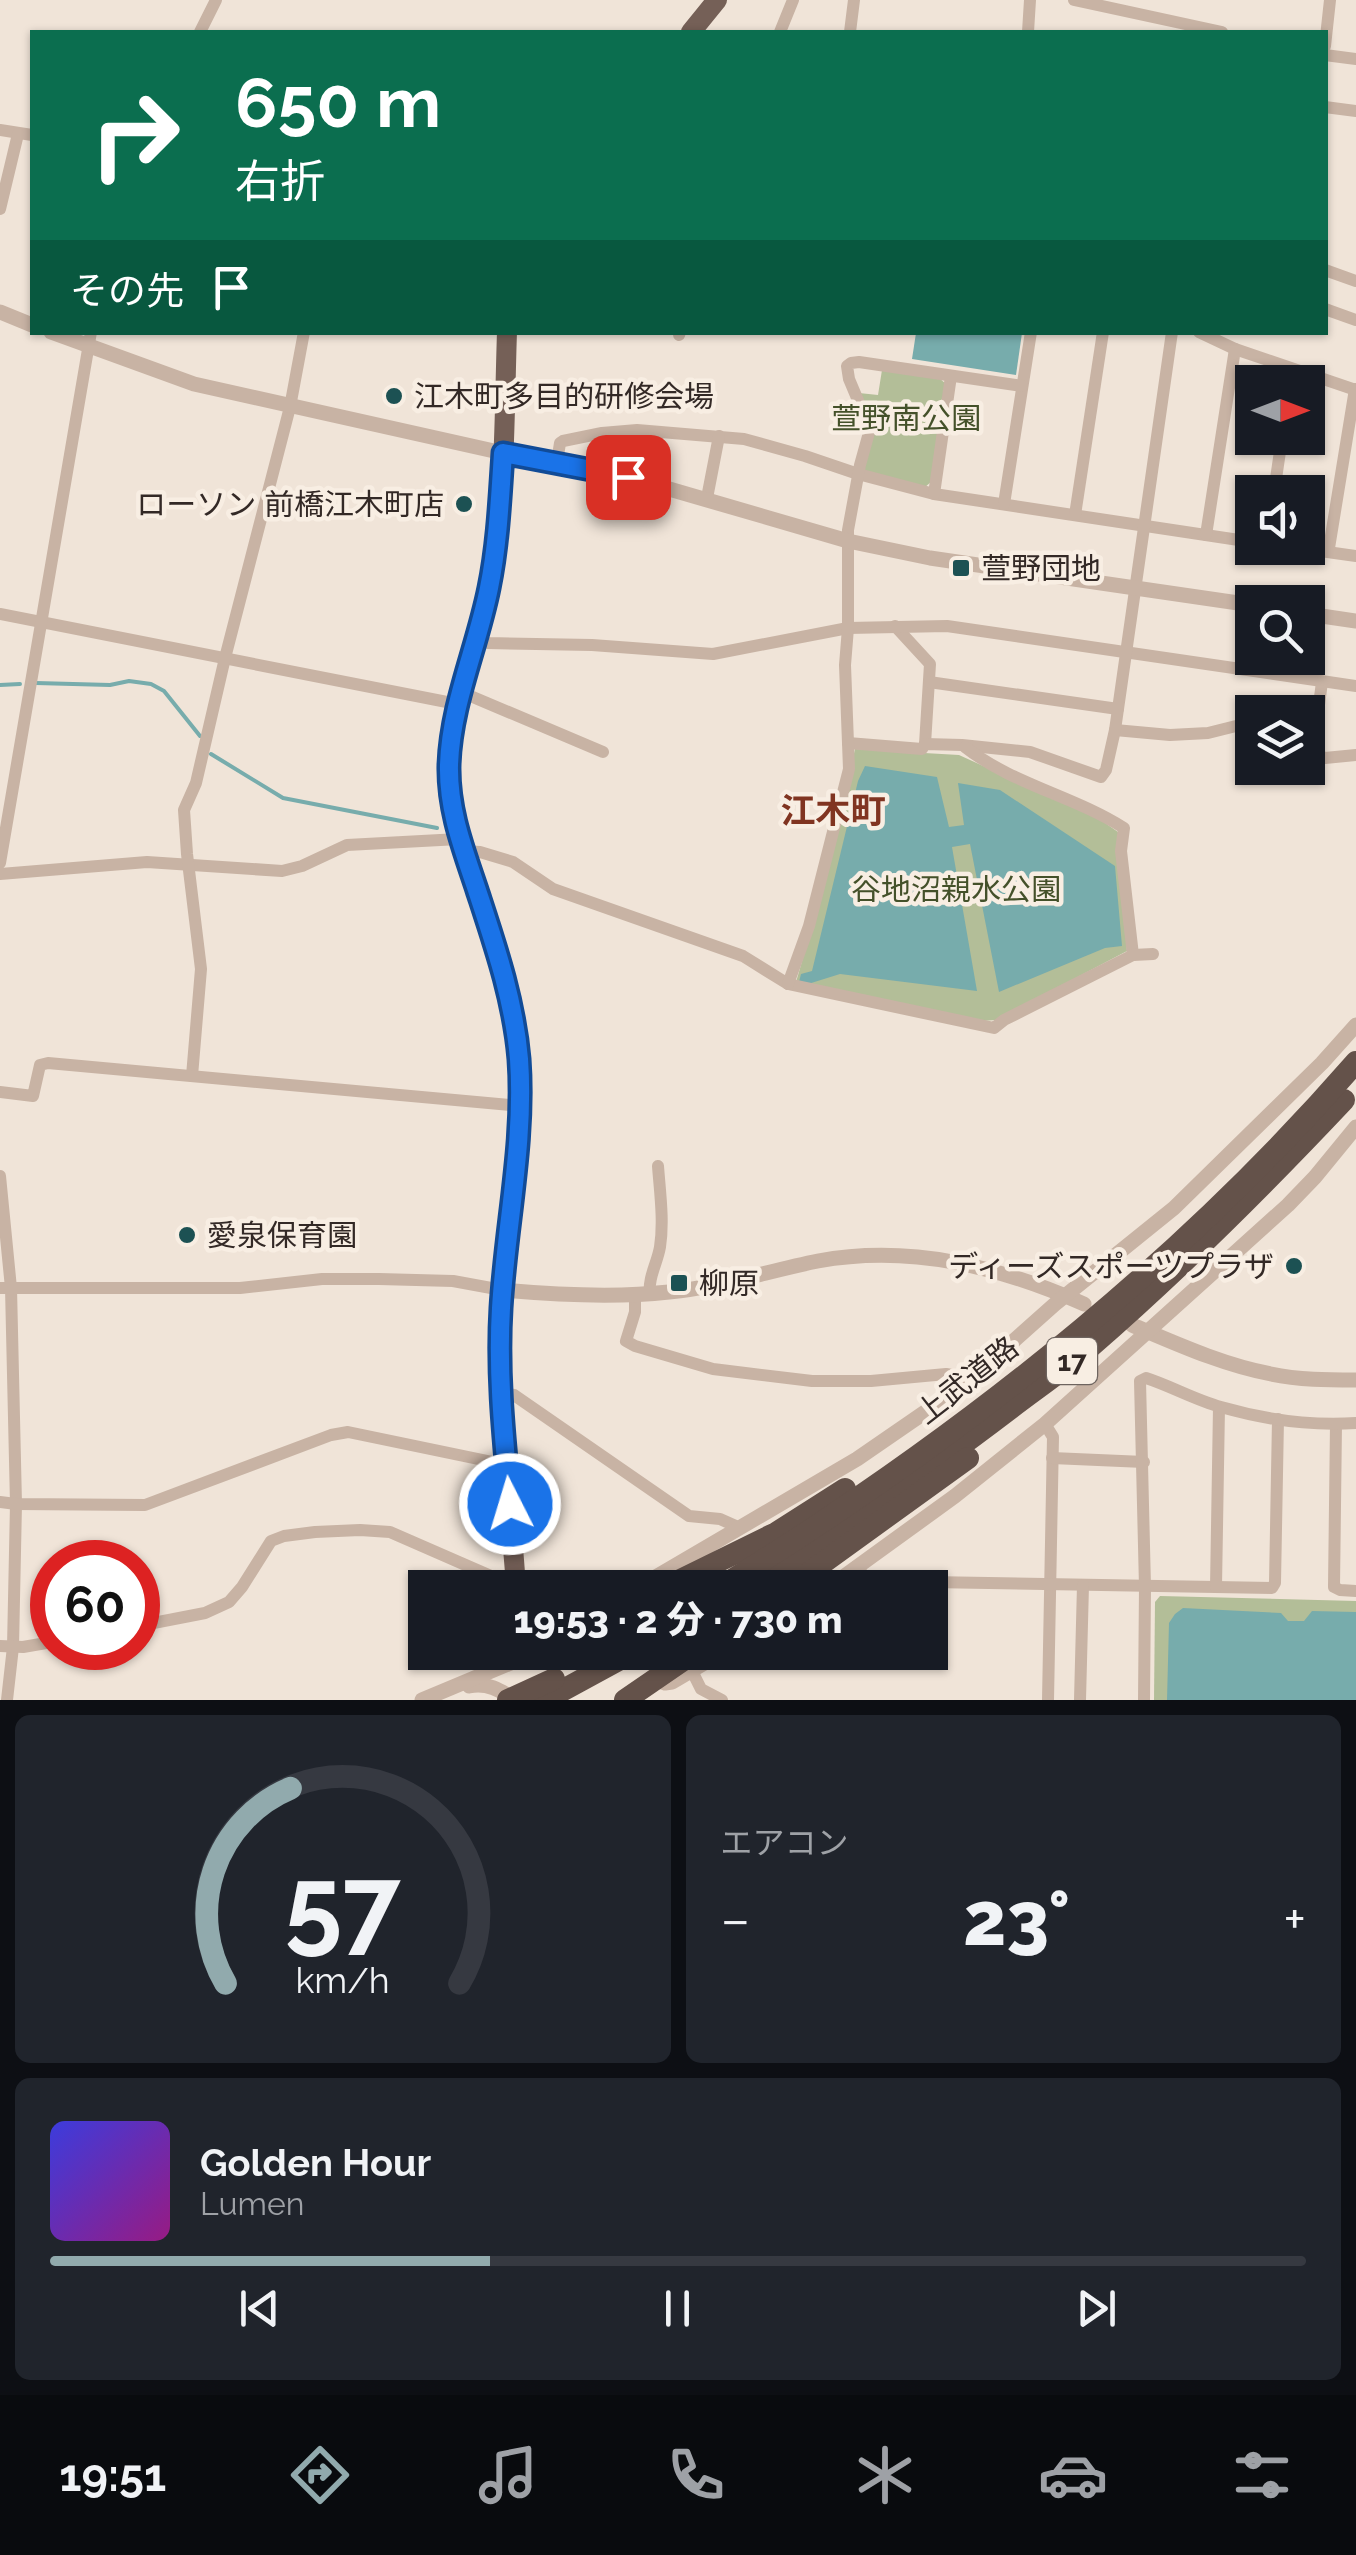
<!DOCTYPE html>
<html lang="ja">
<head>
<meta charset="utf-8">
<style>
  :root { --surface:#171b24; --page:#20242c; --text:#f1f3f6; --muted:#9ea1a6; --line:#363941; --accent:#91aaad }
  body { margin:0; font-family:Raleway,"Noto Sans JP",sans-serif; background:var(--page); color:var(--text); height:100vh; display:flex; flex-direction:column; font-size:38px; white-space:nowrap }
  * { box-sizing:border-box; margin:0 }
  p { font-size:32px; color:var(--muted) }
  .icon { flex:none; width:55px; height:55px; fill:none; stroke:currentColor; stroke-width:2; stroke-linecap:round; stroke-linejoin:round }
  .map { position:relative; height:1700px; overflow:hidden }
  .drawer { display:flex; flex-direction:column; gap:15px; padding:15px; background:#0d0f14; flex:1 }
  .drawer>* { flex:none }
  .guide { position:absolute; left:30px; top:30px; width:1298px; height:305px; border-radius:0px; box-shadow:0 2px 8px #0004; background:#0b6e4f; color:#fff; overflow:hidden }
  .needle { width:65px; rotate:90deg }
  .fabs { position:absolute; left:1235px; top:365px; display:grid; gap:20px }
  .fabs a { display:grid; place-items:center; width:90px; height:90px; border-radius:0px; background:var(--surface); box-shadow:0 2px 8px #0004; font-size:50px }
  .speed { position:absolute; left:30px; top:1540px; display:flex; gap:20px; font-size:50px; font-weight:700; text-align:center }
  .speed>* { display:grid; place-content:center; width:130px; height:130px; border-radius:50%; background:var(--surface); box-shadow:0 2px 8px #0004; line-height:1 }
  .speed .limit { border:15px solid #d22; background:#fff; color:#111 }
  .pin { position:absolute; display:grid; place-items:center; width:85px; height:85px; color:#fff; margin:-42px; border-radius:20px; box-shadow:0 5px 15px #0006 }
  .me { position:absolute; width:110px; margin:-55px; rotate:355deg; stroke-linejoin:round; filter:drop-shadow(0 0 8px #0008) }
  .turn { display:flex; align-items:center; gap:35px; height:210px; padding:0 40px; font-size:45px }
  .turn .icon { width:130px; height:130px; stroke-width:2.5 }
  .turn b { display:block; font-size:70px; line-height:85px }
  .then { display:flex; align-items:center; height:95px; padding:0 40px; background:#0003; gap:20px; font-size:38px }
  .big { font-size:75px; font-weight:800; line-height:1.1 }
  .drawer .widget { flex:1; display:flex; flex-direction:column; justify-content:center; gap:15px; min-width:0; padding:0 35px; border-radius:15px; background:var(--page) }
  .drawer .dial { align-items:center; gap:0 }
  .dial svg { height:260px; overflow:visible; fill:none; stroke:var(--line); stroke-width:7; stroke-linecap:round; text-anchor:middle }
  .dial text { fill:var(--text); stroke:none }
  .song { display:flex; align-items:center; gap:30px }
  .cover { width:120px; height:120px; border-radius:15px; background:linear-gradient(135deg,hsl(240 70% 55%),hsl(310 70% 35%)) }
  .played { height:10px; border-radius:5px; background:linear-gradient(90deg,var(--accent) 35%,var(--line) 35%) }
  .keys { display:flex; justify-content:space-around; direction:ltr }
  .heat { display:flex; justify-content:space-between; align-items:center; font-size:55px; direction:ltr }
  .drawer .tiles { flex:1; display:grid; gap:15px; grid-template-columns:1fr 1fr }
  .widget:last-child { grid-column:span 2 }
  .trip { position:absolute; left:408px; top:1570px; width:540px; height:100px; border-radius:0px; background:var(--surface); box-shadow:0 2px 8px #0004; font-weight:800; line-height:100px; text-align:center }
  .menu { display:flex; height:160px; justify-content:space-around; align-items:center; background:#090b0e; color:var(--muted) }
  .menu .icon { width:70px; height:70px }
  .menu .active { color:var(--accent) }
  .menu b { font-size:45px; color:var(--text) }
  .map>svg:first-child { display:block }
  .green { fill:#b3be98 }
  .water { fill:#77acac }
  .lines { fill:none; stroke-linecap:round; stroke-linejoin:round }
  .stream { stroke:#77acac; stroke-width:4 }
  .minor { stroke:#c8b3a4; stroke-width:12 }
  .tertiary { stroke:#c8b3a4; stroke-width:15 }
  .primary { stroke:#756057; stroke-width:20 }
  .trunk { stroke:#64524a; stroke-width:22 }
  .trunk-bridge { stroke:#64524a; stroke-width:22 }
  .route-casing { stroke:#114b97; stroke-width:25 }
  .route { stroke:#1a73e8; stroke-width:18 }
  .poi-dot { fill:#1c5153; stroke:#f8eee3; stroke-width:4 }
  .labels { text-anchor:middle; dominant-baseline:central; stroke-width:9; stroke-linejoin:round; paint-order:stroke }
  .shield { fill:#f8eee3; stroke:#6e645f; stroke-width:2.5 }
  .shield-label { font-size:28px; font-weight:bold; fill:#332926 }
  .poi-label { font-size:30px; fill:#332926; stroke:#f8eee3; text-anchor:start }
  .park-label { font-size:30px; fill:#44512a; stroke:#f8eee3 }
  .street-label { font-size:30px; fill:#332926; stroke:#f8eee3 }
  .quarter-label { font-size:35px; font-weight:bold; fill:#803421; stroke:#f8eee3 }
</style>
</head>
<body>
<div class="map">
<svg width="1356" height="1700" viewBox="0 0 1356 1700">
  <rect width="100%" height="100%" fill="#f0e4d8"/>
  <g class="green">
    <path d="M 882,370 L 939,378 L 946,384 L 932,481 L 924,488 L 866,473 L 863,468 L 875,431 L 859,393 L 878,395 Z"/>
    <path d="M 855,749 L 959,755 L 1098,818 L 1118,832 L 1127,951 L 996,1020 L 981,1021 L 796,982 L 826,879 Z"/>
    <path d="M 1160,1596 L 1356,1601 L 1356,1700 L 1154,1700 L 1155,1602 Z"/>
  </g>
  <g class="water">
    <path d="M 916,333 L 1022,333 L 1016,375 L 912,359 Z"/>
    <path d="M 865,766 L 937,777 L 949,827 L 964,825 L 958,783 L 1000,790 L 1115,866 L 1122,946 L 1105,948 L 999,992 L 970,844 L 952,847 L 977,991 L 840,974 L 808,984 L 799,982 L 801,974 L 812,971 L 858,781 Z"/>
    <path d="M 1183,1608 L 1281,1613 L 1288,1621 L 1304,1621 L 1312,1611 L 1356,1612 L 1356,1700 L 1167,1700 L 1169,1623 L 1175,1614 Z"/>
  </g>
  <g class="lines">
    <g class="stream">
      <path d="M 36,683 L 110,685 L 129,681 L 151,684 L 164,691 L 200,736"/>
      <path d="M 0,685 L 20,684"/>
      <path d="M 211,754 L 283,798 L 437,828"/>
    </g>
    <g class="minor">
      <path d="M 1074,0 L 1222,32"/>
      <path d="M 200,32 L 216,0"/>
      <path d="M 780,32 L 793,0"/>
      <path d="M 850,32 L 854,0"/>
      <path d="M 1028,32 L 1030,0"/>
      <path d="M 1325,46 L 1330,0"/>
      <path d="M 1325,55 L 1356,59"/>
      <path d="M 1325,107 L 1356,111"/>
      <path d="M 0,130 L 32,135"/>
      <path d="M 0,209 L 18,134"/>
      <path d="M 1325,270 L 1356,281"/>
      <path d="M 1325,309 L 1356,320"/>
      <path d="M 1199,332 L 1235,349 L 1356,390"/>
      <path d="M 679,335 L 680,332"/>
      <path d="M 557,462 L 560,443 L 563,441 L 602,433 L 637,430 L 744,439 L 805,456 L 858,474 L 934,494 L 1252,542"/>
      <path d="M 1274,492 L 1282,438"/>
      <path d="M 934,494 L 951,376"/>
      <path d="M 707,498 L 719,436"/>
      <path d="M 1004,504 L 1031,332"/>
      <path d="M 1075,515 L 1103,332"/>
      <path d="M 1206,535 L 1235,349"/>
      <path d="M 1299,548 L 1356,556"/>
      <path d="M 1329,548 L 1355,389"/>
      <path d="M 0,614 L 457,704"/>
      <path d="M 895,626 L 930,664 L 925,744"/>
      <path d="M 476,640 L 488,643 L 592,645 L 713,654 L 848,628 L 947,626 L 1356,686"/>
      <path d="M 929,682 L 1118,709"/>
      <path d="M 1322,682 L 1313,750 L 1316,755 L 1325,758 L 1356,755"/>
      <path d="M 461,692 L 603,752"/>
      <path d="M 1115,730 L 1170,735 L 1208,733 L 1252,722"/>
      <path d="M 848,743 L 922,749 L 925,744 L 962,745 L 1030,752 L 1101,777 L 1106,770 L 1115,730 L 1172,332"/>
      <path d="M 965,747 C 1012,784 1074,796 1124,828 L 1121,851 L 1133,955"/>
      <path d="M 463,851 L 480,852 L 513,862 L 553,889 L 743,956 L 788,984 L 994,1028 L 1004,1020 L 1133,955 L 1153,954"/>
      <path d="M 0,863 L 91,332"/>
      <path d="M 0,874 L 147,862 L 282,871 L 302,866 L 347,845 L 459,839"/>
      <path d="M 788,984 L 809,926 L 849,769 L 845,665 L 848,628 L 848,530 L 860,465 L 870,429 L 849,379 L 847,366 L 851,363 L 859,362 L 1022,386"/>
      <path d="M 192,1076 L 201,969 L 187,854 L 184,810 L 196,783 L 225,658 L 290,407 L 304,332"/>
      <path d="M 0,1092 L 33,1096 L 40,1065 L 48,1063 L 520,1106"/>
      <path d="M 0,1176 L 11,1288 L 16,1504 L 13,1647 L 7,1700"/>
      <path d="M 0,1288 L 240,1288 L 322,1279 L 379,1279 L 453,1281 L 502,1290"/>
      <path d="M 650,1294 C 648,1277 657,1264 660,1247 C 664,1221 660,1193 658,1166"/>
      <path d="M 635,1295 L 635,1312 L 626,1341 L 635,1346 L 713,1369 L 812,1381 L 871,1381 L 946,1374 L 952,1375 L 963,1386"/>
      <path d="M 500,1393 L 514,1395 L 689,1516 L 720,1519 L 738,1527"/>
      <path d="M 1045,1424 L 1053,1437 L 1048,1700"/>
      <path d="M 1336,1424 L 1334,1587 L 1340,1590 L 1356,1591"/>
      <path d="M 1052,1458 L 1144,1462"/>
      <path d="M 0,1502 L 16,1504 L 145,1505 L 331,1435 L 348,1432 L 507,1465"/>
      <path d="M 855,1567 L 870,1581 L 1272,1588 L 1275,1583 L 1278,1419"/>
      <path d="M 1216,1587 L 1219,1407"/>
      <path d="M 138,1626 L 205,1613 L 229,1602 L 242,1587 L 271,1541 L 284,1536 L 315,1532 L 360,1530 L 390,1532 L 516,1587"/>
      <path d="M 0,1646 L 23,1647 L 52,1642"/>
      <path d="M 692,1671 L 701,1689 L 722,1700"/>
      <path d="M 1080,1700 L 1083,1585"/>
      <path d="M 1144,1700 L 1145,1587 L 1140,1381 L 1146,1378 C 1171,1386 1195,1400 1221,1407 C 1263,1419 1312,1426 1356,1423"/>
    </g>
    <g class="tertiary">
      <path d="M 0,312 L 32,325"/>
      <path d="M 51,332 L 194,384 L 503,453 L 628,477 L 848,541 L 930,558 L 1252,605"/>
      <path d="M 1308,614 L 1356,621"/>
      <path d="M 502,1290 C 557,1295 614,1298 669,1292 C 720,1287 768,1271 818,1261 C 911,1244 1000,1267 1084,1304"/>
      <path d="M 1132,1325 C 1177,1344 1223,1365 1271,1374 C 1299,1380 1328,1380 1356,1380"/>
      <path d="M 637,1588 L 857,1459 L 963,1386 L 1055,1304 L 1174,1208 L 1322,1063 L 1356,1025"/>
      <path d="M 828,1588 L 955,1496 L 1045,1424 L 1288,1205 L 1315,1177 L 1356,1127"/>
      <path d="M 655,1679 L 665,1683 L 672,1682 L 723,1652"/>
      <path d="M 469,1686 C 487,1682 500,1690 515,1700"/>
      <path d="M 422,1700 L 520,1659"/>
    </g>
    <g class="primary">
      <path d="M 691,32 L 717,0"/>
      <path d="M 507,332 C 504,417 506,505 489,589 C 476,651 450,709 449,774 C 449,815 464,852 477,891 C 495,946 514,1001 519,1059 C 526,1150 504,1240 500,1331 C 496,1416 511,1502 516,1588"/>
    </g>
    <g class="trunk">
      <path d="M 748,1587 C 839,1534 927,1472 1011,1408 C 1037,1388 1064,1370 1089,1348 C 1179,1270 1263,1186 1344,1100"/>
      <path d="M 664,1588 L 776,1533 L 845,1489"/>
      <path d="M 719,1588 C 953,1444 1175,1270 1356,1062"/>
      <path d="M 788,1588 L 968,1458"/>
      <path d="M 520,1659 L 535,1652"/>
      <path d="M 545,1700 L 633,1652"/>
      <path d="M 625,1700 L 695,1652"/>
    </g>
    <path class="trunk-bridge" d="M 508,1700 L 554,1679"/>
  </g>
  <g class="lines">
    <defs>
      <path id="route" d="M 510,1504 C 504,1439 497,1374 501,1308 C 506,1225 525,1142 519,1059 C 514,1000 495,945 477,890 C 463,848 448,810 449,765 C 451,704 477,648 489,588 C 498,544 500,498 503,453 L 628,477"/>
    </defs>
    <use href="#route" class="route-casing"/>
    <use href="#route" class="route"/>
  </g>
  <g class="poi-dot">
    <circle cx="394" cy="396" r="10"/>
    <circle cx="464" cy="504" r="10"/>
    <rect x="951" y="558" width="20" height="20" rx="5"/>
    <circle cx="187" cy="1235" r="10"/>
    <circle cx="1294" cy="1266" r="10"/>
    <rect x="669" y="1273" width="20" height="20" rx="5"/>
  </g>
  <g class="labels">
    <rect class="shield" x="1047" y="1338" width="50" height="46" rx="8"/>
    <g class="shield-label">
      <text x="1072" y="1361">17</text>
    </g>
    <g class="poi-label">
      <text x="414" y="396">江木町多目的研修会場</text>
      <text x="444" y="504" text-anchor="end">ローソン 前橋江木町店</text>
      <text x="981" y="568">萱野団地</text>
      <text x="207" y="1235">愛泉保育園</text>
      <text x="1274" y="1266" text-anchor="end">ディーズスポーツプラザ</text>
      <text x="699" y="1283">柳原</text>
    </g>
    <g class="park-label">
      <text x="906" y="418">萱野南公園</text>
      <text x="956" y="889">谷地沼親水公園</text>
    </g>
    <g class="street-label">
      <text transform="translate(967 1380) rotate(-38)">上武道路</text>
    </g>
    <g class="quarter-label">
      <text x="833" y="810">江木町</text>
    </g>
  </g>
</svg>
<div class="fabs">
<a><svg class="needle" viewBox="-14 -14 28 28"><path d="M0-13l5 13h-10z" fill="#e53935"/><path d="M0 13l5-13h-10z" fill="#9ea1a6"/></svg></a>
<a><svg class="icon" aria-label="sound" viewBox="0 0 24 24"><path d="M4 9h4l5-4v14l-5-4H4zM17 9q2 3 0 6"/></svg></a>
<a><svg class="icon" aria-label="search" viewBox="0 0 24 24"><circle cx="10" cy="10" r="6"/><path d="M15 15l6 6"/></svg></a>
<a><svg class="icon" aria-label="layers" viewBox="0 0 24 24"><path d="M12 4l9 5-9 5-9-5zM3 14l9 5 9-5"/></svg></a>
</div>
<div class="speed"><div class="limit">60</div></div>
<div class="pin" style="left:628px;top:477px;background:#d93025"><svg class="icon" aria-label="arrive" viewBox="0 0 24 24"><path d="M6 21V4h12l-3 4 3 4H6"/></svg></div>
<svg class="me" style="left:510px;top:1504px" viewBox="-20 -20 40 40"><circle r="17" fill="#1a73e8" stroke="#fff" stroke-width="3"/><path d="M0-11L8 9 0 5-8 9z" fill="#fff"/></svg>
<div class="trip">19:53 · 2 分 · 730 m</div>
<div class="guide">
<div class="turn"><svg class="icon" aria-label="right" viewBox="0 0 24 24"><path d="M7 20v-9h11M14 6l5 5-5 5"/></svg><div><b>650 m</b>右折</div></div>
<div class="then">その先<svg class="icon" aria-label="arrive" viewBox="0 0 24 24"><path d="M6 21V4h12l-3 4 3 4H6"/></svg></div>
</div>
</div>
<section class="drawer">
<div class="tiles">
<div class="widget dial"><svg viewBox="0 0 100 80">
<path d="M14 69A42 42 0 1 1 86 69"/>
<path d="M14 69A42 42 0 0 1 34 9" stroke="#91aaad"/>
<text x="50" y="56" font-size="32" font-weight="700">57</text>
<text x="50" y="72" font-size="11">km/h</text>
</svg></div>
<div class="widget"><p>エアコン</p>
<div class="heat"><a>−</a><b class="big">23°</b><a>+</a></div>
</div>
<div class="widget">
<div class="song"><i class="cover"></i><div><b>Golden Hour</b><p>Lumen</p></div></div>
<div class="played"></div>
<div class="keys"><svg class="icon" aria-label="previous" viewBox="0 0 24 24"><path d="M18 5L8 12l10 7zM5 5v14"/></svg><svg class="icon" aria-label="pause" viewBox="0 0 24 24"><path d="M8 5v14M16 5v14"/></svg><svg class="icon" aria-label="next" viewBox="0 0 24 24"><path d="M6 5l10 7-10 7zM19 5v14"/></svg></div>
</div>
</div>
</section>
<nav class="menu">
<b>19:51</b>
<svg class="icon active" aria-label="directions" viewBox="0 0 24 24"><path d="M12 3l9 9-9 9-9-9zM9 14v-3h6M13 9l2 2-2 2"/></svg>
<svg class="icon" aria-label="music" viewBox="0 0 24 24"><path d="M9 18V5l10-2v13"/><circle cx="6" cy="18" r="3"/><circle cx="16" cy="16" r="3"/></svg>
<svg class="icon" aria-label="phone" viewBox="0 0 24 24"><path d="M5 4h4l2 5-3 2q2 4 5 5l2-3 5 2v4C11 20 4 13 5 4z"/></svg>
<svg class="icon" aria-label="climate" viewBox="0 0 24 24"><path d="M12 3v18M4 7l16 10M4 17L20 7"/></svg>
<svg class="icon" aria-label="car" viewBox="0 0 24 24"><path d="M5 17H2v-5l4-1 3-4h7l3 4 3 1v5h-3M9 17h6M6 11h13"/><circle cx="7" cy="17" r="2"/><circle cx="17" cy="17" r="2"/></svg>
<svg class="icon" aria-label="filters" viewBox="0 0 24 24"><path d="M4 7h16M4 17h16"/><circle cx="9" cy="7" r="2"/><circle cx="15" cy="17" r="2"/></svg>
</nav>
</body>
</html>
